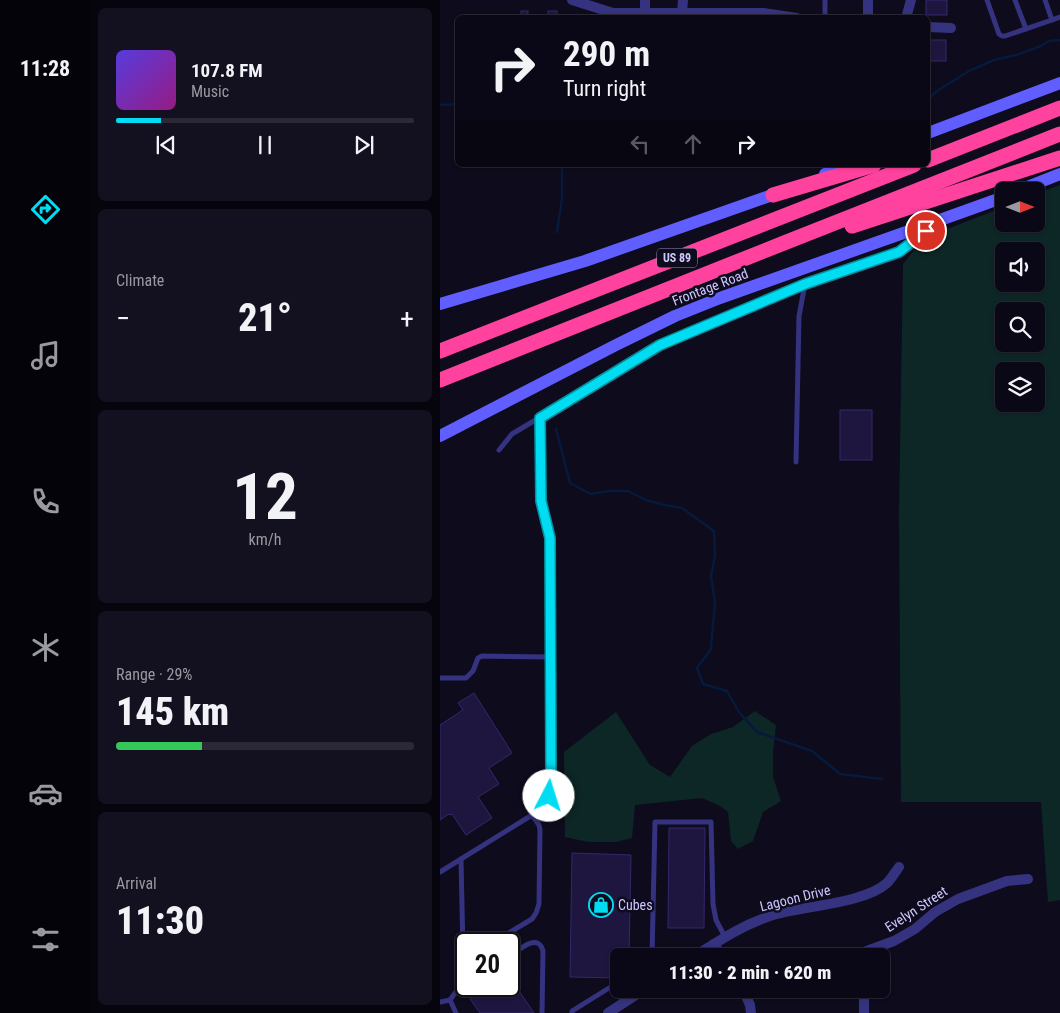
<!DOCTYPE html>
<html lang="en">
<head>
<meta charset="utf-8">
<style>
  :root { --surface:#0a0816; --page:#13111f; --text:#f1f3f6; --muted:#999aa1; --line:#2a2935; --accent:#00dcf2 }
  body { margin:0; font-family:"Roboto Condensed",sans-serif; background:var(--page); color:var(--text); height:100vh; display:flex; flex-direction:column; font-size:19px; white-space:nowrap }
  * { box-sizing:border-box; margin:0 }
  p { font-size:16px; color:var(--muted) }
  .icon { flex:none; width:28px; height:28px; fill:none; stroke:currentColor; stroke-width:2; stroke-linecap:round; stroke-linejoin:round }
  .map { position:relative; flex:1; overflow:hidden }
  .side { display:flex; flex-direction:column; gap:8px; padding:8px; background:#06040c; width:350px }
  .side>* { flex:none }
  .banner { position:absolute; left:15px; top:15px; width:475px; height:152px; border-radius:8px; box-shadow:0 1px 4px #0004,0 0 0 1px var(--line); background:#0a0816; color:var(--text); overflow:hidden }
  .needle { width:32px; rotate:90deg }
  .controls { position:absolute; left:555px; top:182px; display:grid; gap:10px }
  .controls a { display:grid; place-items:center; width:50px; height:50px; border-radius:8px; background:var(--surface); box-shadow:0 1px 4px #0004,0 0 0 1px var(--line); font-size:25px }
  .speed { position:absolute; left:15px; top:932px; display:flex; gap:10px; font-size:25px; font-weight:700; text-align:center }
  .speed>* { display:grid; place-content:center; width:65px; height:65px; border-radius:50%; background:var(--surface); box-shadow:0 1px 4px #0004,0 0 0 1px var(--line); line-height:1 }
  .speed .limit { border:2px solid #111; border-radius:8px; background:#fff; color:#111 }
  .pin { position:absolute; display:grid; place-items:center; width:42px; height:42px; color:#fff; margin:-21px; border:2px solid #fff; border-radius:50%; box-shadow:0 1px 5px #0007 }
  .me { position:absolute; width:55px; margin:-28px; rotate:5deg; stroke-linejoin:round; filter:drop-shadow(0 0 4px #0008) }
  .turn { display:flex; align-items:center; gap:18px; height:105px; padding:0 25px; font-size:22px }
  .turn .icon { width:65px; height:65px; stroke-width:2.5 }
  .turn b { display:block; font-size:35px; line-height:42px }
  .lanes { display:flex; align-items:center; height:48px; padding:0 25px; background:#0003; justify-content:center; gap:25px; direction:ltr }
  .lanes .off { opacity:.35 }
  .big { font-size:38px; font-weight:800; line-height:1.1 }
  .side .card { flex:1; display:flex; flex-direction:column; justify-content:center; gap:8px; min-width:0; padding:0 18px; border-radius:8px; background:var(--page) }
  .side .dial { align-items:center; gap:0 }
  .dial b { font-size:65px; line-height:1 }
  .song { display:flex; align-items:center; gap:15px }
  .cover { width:60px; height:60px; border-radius:8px; background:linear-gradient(135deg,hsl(250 70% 55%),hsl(310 70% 35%)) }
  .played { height:5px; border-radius:2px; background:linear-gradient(90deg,var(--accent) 15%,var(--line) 15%) }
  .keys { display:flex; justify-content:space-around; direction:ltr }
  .heat { display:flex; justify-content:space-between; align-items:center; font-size:28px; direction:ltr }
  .charge { height:8px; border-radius:4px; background:linear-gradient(90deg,#34c759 29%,var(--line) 0) }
  .trip { position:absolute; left:170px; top:948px; width:280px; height:50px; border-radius:8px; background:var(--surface); box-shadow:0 1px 4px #0004,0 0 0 1px var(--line); font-weight:800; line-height:50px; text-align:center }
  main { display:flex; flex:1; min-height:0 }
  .tabs { display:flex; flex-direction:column; width:90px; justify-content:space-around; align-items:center; background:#040309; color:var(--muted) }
  .tabs .icon { width:35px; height:35px }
  .tabs .selected { color:var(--accent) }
  .tabs b { font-size:22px; color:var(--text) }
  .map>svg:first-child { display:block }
  .green { fill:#0d2726; fill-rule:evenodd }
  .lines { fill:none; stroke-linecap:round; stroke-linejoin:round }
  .stream { stroke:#061a3b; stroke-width:2.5 }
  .building { fill:#1e163f; stroke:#34276c }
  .service { stroke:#35337f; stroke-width:5 }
  .minor { stroke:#35337f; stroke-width:10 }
  .secondary { stroke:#605eff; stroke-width:12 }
  .motorway { stroke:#ff429e; stroke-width:15 }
  .route-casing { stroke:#008f9d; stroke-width:12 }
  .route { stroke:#00dcf2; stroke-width:9 }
  .labels { text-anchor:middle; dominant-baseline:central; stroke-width:5; stroke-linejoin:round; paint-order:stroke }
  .shield { fill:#0e0b1d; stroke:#948fbb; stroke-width:1 }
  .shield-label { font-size:12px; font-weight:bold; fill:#cdc7ff }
  .street-label { font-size:14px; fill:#cdc7ff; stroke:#0e0b1d }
  .poi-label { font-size:14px; fill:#cdc7ff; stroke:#0e0b1d; text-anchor:start }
</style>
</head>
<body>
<main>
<nav class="tabs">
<b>11:28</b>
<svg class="icon selected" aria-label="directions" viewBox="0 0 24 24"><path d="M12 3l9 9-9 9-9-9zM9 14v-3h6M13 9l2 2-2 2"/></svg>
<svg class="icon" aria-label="music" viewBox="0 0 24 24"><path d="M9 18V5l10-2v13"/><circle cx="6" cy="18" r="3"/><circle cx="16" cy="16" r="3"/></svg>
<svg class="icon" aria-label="phone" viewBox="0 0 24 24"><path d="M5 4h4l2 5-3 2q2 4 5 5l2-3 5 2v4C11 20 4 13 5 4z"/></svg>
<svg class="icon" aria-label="climate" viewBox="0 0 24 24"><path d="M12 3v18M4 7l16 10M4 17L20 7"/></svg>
<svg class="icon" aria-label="car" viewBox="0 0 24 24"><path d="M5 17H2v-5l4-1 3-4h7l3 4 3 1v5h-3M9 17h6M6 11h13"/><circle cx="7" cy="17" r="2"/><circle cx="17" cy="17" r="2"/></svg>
<svg class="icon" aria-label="filters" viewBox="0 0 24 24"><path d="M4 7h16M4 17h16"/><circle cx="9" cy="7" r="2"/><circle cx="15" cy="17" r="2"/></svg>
</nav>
<section class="side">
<div class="card">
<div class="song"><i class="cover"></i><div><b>107.8 FM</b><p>Music</p></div></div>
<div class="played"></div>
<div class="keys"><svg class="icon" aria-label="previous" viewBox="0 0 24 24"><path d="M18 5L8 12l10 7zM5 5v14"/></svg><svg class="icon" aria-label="pause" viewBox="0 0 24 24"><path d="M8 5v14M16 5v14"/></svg><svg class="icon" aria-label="next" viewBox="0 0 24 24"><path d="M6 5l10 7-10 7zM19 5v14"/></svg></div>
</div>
<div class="card"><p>Climate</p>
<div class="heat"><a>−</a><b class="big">21°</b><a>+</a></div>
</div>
<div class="card dial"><b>12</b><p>km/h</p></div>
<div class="card"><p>Range · 29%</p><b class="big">145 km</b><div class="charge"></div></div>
<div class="card"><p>Arrival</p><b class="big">11:30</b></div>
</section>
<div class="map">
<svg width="620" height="1013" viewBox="0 0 620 1013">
  <rect width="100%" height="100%" fill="#0e0b1d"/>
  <g class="green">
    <path d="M 620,185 L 620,900 L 608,902 L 601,802 L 461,802 L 459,514 L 463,264 L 484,238 L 564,207 L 564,224 L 596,224 L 596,194 ZM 564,251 L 596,251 L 596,284 L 564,284 ZM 564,311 L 596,311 L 596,344 L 564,344 ZM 564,371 L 596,371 L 596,404 L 564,404 Z"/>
    <path d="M 315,711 L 336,725 L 333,752 L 333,777 L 341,801 L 323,812 L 313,841 L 298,849 L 291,841 L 288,812 L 280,806 L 262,798 L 195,805 L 192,838 L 176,842 L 148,842 L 125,837 L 124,752 L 176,712 L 210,765 L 230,777 L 252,746 L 271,734 L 293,727 Z"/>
  </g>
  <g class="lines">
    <g class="stream">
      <path d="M 488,99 L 497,91 L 529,71 L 554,60 L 576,55 L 601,46 L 609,41 L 620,40"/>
      <path d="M 0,105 L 18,104"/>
      <path d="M 117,232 L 122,198 L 122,165"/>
      <path d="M 116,429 L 130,483 L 151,494 L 169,491 L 188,491 L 206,500 L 224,505 L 242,508 L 274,531 L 275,556 L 271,576 L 275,602 L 272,636 L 271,649 L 257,668 L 263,684 L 287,691 L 299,712 L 317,732 L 372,751 L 400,774 L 442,779"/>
    </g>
  </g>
  <g class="building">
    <rect x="486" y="0" width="21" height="15"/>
    <rect x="81" y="11" width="7" height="7"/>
    <rect x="108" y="11" width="9" height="7"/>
    <rect x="488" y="40" width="18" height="21"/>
    <rect x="400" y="410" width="32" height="50"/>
    <path d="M 34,693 L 72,753 L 49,768 L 59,784 L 38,797 L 52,818 L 26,835 L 12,814 L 10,815 L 9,814 L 0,820 L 0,725 L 23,710 L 18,703 Z"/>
    <path d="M 229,828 L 265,828 L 264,928 L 228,928 Z"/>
    <path d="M 132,853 L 191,855 L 189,956 L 179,956 L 179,978 L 130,977 Z"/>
    <path d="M 69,976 L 94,1013 L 40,1013 L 30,999 L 48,986 L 69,986 Z"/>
  </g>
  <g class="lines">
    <g class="service">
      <path d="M 547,0 L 559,34 L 562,36 L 565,36 L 612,20"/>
      <path d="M 575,0 L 586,29"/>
      <path d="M 605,0 L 612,20 L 620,17"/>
      <path d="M 385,18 L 385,0"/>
      <path d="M 59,450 L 72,434 L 221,345 L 365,284 L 459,253 L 491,228"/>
      <path d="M 356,462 L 359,316 L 365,284"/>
      <path d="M 0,678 L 26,678 L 33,671 L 38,658 L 42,656 L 111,657"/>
      <path d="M 21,859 L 23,952 L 26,955"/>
      <path d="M 0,872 L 92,815 L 101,806 L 109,796 L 111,779 L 110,538 L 101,501 L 100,418"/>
      <path d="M 50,944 L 92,919 L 96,913 L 99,904 L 100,830 L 99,825 L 92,815"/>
      <path d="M 212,956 L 215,822 L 271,822 L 273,904 L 276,920 L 285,937"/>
      <path d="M 69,957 C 79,950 98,932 103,951 L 102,1013"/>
      <path d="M 10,1000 L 16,1013"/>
      <path d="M 0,1002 L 10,1000 L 18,989 L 26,984"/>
      <path d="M 132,1013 L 132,1011 L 169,988 L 174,987 L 184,1003"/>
    </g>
    <g class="minor">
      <path d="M 132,0 L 173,13 L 323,13 L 357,18"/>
      <path d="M 428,0 L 428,18"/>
      <path d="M 205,13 L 205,0"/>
      <path d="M 242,13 L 243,0"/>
      <path d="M 466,18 L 471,0"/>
      <path d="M 488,27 L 511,28"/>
      <path d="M 274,944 L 282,956"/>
      <path d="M 255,956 C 280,940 301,926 330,916 C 361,906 424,904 447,883 C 452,878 455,872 459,867"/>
      <path d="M 407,956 L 424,952 L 454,941 L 475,929 L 495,912 L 518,899 L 567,881 L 588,879"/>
      <path d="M 303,989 L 310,1005 L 311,1013"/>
      <path d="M 168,1013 L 205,989"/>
      <path d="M 424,1013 L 424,989"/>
    </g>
    <g class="secondary">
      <path d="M 488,133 L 620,83"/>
      <path d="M 385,174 L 405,165"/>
      <path d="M 577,191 L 620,174"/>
      <path d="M 0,304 L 145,261 L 341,192"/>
      <path d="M 0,436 L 176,345 L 235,316 L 280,298 L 500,220 L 564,197"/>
    </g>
    <g class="motorway">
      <path d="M 488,160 L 620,108"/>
      <path d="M 333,195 L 434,165"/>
      <path d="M 412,226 L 620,158"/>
      <path d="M 0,351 L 474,165"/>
      <path d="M 0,380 L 344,243 L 620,134"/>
    </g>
  </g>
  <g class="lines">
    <defs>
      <path id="route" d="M 109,796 L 111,779 L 110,538 L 101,501 L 100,418 L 220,345 L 365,284 L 459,252 L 486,231"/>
    </defs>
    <use href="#route" class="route-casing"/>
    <use href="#route" class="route"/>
  </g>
  <defs>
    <symbol id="shop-ring" viewBox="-11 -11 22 22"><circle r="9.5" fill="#0e0b1d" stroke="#00dcf2" stroke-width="1.5"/><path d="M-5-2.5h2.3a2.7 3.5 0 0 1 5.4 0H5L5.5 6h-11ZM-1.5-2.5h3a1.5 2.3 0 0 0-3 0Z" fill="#00dcf2"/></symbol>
  </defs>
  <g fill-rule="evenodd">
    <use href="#shop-ring" x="147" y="891" width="28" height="28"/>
  </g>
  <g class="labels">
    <rect class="shield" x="217" y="248.5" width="40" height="19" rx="4"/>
    <g class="shield-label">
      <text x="237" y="258">US 89</text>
    </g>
    <g class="street-label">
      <text transform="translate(270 287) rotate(-21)">Frontage Road</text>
      <text transform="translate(355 898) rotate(-14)">Lagoon Drive</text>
      <text transform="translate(476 909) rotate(-33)">Evelyn Street</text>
    </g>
    <g class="poi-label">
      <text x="178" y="905">Cubes</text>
    </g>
  </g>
</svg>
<div class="controls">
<a><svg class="needle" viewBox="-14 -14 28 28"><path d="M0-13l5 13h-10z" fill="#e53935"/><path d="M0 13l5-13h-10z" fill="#999aa1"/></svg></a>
<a><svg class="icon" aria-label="sound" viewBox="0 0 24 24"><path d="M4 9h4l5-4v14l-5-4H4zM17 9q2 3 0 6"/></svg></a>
<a><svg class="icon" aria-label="search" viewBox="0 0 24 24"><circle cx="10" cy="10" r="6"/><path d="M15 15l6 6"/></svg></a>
<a><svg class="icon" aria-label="layers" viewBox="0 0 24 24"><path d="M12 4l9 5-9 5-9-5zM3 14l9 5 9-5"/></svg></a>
</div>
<div class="speed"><div class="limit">20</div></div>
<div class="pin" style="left:486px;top:231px;background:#d93025"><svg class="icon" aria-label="arrive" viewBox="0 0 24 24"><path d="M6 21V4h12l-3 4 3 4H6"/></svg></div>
<svg class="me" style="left:109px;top:796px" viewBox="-20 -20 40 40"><circle r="19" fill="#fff"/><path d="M0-13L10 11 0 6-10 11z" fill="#00dcf2"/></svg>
<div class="trip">11:30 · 2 min · 620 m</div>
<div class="banner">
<div class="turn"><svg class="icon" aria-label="right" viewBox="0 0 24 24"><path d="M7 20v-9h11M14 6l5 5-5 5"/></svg><div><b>290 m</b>Turn right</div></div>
<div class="lanes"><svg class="icon off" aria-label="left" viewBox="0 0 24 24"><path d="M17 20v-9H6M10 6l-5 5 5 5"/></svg><svg class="icon off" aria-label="ahead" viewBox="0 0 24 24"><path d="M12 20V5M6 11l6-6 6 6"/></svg><svg class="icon" aria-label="right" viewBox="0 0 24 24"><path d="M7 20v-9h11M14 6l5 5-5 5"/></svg></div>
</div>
</div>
</main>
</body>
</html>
